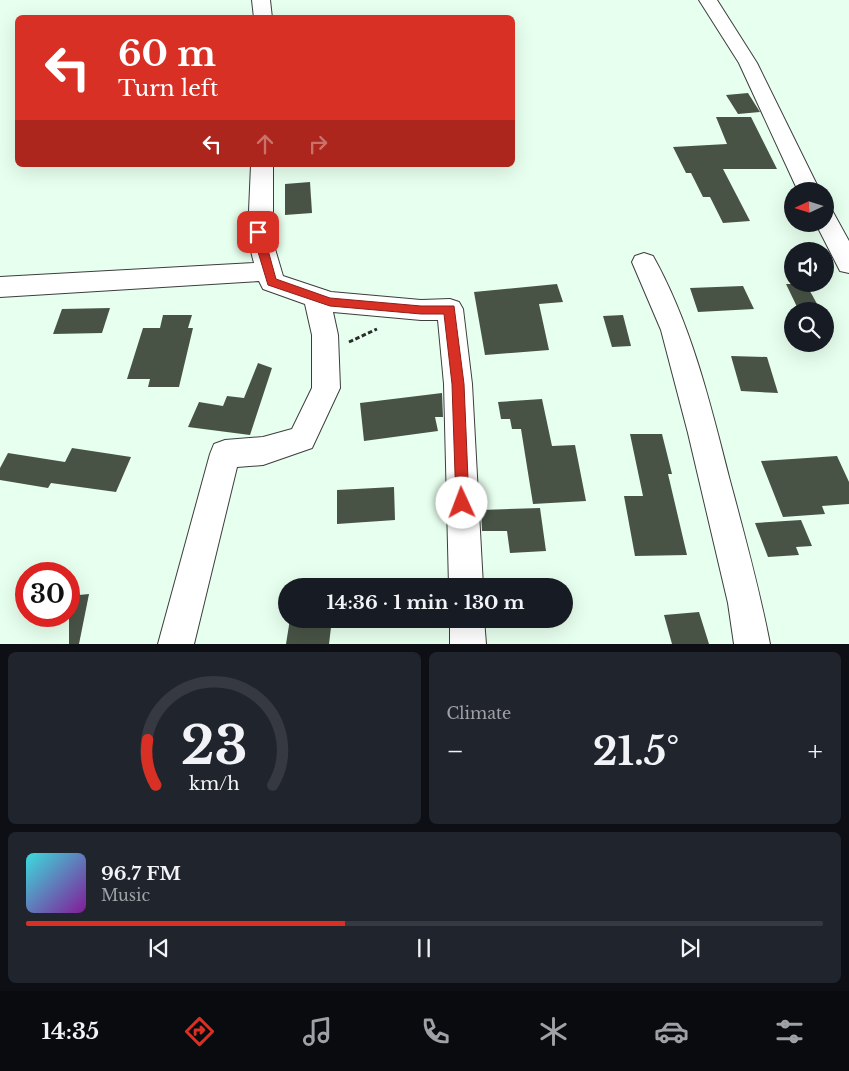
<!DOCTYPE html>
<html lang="en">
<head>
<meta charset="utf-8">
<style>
  :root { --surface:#171b24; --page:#20242c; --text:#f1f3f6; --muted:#9ea1a6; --line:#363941; --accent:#d93025 }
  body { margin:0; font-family:"Libre Baskerville",serif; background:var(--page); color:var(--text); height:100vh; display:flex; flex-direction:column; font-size:19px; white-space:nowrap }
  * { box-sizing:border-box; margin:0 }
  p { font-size:16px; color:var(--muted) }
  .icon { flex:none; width:28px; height:28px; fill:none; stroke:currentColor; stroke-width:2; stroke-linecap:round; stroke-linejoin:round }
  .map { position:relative; height:644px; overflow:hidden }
  .drawer { display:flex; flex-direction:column; gap:8px; padding:8px; background:#0d0f14; flex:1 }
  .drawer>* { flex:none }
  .hud { position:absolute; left:15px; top:15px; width:500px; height:152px; border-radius:8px; box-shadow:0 5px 20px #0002; background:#d93025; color:#fff; overflow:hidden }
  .needle { width:32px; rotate:266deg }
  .controls { position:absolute; left:784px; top:182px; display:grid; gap:10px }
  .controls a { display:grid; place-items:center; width:50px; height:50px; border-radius:50%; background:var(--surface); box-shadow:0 5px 20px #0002; font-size:25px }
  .speed { position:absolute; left:15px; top:562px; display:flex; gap:10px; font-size:25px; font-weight:700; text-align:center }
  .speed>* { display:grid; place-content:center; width:65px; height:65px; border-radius:50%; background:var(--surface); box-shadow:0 5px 20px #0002; line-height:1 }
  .speed .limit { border:8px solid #d22; background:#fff; color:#111 }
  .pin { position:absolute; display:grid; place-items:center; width:42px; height:42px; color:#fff; margin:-21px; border-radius:10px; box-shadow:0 2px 8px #0006 }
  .me { position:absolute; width:55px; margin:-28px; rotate:358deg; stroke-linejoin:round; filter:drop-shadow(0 0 4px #0008) }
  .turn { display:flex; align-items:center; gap:18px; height:105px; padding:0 20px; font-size:22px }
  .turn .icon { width:65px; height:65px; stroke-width:2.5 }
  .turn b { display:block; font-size:35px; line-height:42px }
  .lanes { display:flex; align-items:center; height:48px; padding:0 20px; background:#0003; justify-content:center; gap:25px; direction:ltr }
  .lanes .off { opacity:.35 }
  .big { font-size:38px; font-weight:700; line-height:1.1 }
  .drawer .tile { flex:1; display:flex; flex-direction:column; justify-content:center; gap:8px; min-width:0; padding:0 18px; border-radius:8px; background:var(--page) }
  .drawer .dial { align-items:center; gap:0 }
  .dial svg { height:130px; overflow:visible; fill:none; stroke:var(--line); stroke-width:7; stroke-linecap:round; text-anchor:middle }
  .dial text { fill:var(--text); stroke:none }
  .song { display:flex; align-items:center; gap:15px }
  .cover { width:60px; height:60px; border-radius:8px; background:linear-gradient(135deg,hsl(180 70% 55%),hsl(290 70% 35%)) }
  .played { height:5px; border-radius:2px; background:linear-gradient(90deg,var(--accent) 40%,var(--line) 40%) }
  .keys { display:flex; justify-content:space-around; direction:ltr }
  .heat { display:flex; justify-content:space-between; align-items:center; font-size:28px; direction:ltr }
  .drawer .tiles { flex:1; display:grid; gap:8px; grid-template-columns:1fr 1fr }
  .tile:last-child { grid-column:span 2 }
  .trip { position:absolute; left:278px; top:578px; width:295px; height:50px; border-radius:25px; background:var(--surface); box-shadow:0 5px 20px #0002; font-weight:700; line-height:50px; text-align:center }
  .tab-bar { display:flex; height:80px; justify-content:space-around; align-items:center; background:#090b0e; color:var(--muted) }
  .tab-bar .icon { width:35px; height:35px }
  .tab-bar .active { color:var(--accent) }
  .tab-bar b { font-size:22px; color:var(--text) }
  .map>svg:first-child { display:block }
  .building { fill:#485346 }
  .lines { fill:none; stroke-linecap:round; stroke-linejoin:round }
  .minor-casing { stroke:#3d3d3d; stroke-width:2 }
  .path { stroke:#2c2c2c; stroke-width:3; stroke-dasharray:4.5 2.5; stroke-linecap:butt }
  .minor { fill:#fff; fill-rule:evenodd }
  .route { fill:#d93025; stroke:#8d1f18 }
</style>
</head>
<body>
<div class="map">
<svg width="849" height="644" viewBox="0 0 849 644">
  <rect width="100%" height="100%" fill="#e7ffee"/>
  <g class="building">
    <path d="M 748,93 L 760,112 L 738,114 L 726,95 Z"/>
    <path d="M 716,117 L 751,117 L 777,169 L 723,169 L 750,221 L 723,223 L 710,197 L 703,197 L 691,173 L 686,173 L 673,147 L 727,144 Z"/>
    <path d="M 310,182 L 312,213 L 285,215 L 285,184 Z"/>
    <path d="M 557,284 L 563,302 L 539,304 L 549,350 L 485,355 L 474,292 Z"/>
    <path d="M 786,284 L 806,284 L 821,311 L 799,311 Z"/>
    <path d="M 743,286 L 754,309 L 698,312 L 690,288 Z"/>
    <path d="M 110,308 L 102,333 L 53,334 L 62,309 Z"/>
    <path d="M 163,315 L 192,315 L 188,328 L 193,328 L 179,387 L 148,387 L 150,379 L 127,379 L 143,328 L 160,328 Z"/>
    <path d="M 623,315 L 631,346 L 612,347 L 603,316 Z"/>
    <path d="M 731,356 L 767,357 L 778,393 L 741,391 Z"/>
    <path d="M 258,363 L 272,368 L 250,435 L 188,427 L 199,402 L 223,406 L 227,396 L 244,398 Z"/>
    <path d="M 442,393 L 443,417 L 435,417 L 438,431 L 364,441 L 360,403 Z"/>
    <path d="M 542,399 L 552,446 L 575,445 L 586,501 L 533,504 L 521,429 L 512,429 L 510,419 L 501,419 L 498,402 Z"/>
    <path d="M 630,434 L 662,434 L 672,474 L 668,474 L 687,555 L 635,556 L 624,496 L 643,496 Z"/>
    <path d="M 72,448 L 131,457 L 116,492 L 51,483 L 48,488 L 0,480 L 0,468 L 8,453 L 65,462 Z"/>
    <path d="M 837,456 L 849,482 L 849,504 L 822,506 L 825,514 L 783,517 L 761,461 Z"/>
    <path d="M 394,487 L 395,520 L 337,524 L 337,490 Z"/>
    <path d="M 540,508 L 546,551 L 510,553 L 507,531 L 482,531 L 481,510 Z"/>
    <path d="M 801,520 L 812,546 L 796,547 L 799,555 L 768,557 L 755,523 Z"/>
    <path d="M 89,594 L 79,644 L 69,644 L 69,596 Z"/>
    <path d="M 699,612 L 709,644 L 672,644 L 664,615 Z"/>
    <path d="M 290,619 L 332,619 L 329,644 L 286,644 Z"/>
  </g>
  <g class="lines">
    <defs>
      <g id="minor">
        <path d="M 252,0 L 270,0 L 272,18 L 254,18 Z"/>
        <path d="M 699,0 L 717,0 L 757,63 L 820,191 L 798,191 L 739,63 Z"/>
        <path d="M 251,165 L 273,165 L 273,211 L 270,232 L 283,276 L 331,292 L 421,300 L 450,299 L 459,302 L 463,309 L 472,384 L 483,586 L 449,586 L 444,384 L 438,320 L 421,320 L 333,312 L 338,335 L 340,388 L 312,448 L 263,465 L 237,467 L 194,644 L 158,644 L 210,454 L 214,444 L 225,440 L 263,437 L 292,429 L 312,388 L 312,335 L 305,304 L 263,289 L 259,281 L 0,297 L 0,277 L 254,263 L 246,232 L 249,211 Z"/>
        <path d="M 825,210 L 833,212 L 849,241 L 849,273 L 840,271 L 816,224 L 825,224 Z"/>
        <path d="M 644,253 L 653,256 C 691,324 710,402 729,477 C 744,533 759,587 770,644 L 734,644 L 728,603 L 688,433 L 661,330 L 632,262 L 635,256 Z"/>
        <path d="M 450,619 L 484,619 L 486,644 L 450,644 Z"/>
      </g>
    </defs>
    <use href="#minor" class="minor-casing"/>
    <path class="path" d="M 349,342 L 377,329"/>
    <use href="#minor" class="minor"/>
  </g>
  <path class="route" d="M 258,228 L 263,232 L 276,279 L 330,298 L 421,306 L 454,306 L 464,384 L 469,503 L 467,507 L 462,509 L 458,507 L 456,503 L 452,384 L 444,314 L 421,314 L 330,306 L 268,285 L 252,232 Z"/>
</svg>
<div class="controls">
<a><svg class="needle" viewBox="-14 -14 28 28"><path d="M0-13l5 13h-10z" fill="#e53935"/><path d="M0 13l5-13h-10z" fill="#9ea1a6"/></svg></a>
<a><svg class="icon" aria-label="sound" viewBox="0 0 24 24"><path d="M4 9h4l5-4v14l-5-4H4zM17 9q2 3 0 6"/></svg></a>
<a><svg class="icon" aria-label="search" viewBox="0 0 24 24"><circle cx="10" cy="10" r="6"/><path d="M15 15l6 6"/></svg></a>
</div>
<div class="speed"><div class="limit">30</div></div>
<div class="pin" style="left:258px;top:232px;background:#d93025"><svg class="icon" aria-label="arrive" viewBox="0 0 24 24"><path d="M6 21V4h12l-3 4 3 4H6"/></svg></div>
<svg class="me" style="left:462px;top:503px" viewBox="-20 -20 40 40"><circle r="19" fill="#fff"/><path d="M0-13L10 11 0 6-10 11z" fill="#d93025"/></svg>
<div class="trip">14:36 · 1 min · 130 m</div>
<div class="hud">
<div class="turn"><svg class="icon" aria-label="left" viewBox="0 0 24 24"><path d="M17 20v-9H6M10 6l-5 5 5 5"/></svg><div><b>60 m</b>Turn left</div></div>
<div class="lanes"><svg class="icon" aria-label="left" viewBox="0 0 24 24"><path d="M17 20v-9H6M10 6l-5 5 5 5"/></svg><svg class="icon off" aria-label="ahead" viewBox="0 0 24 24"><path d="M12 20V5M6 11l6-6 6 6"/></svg><svg class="icon off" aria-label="right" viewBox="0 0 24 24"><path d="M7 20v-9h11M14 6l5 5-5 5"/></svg></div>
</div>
</div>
<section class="drawer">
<div class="tiles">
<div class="tile dial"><svg viewBox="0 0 100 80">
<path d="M14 69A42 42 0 1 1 86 69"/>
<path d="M14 69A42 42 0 0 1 9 41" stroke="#d93025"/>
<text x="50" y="56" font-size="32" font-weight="700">23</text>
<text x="50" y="72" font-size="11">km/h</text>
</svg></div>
<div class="tile"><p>Climate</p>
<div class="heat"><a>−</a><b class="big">21.5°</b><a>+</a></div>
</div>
<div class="tile">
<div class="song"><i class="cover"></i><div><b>96.7 FM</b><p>Music</p></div></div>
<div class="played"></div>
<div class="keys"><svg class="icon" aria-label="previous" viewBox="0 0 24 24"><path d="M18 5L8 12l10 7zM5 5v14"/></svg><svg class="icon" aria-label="pause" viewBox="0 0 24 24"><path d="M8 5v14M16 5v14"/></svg><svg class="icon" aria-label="next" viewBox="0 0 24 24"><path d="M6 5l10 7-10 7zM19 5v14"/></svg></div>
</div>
</div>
</section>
<nav class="tab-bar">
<b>14:35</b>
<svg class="icon active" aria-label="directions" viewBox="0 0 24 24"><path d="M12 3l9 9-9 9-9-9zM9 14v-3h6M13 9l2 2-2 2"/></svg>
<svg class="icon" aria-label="music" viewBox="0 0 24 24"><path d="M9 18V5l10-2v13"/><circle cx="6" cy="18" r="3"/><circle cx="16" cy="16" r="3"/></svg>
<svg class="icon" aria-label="phone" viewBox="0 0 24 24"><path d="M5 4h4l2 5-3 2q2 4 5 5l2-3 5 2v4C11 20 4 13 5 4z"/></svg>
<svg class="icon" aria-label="climate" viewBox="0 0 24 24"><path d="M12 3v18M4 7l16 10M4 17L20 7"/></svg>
<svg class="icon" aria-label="car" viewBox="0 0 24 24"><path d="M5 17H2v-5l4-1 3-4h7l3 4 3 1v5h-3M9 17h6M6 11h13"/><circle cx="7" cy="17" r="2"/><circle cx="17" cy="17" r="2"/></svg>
<svg class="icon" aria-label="filters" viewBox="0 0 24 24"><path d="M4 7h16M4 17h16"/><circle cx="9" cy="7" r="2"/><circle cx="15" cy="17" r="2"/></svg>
</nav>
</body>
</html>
